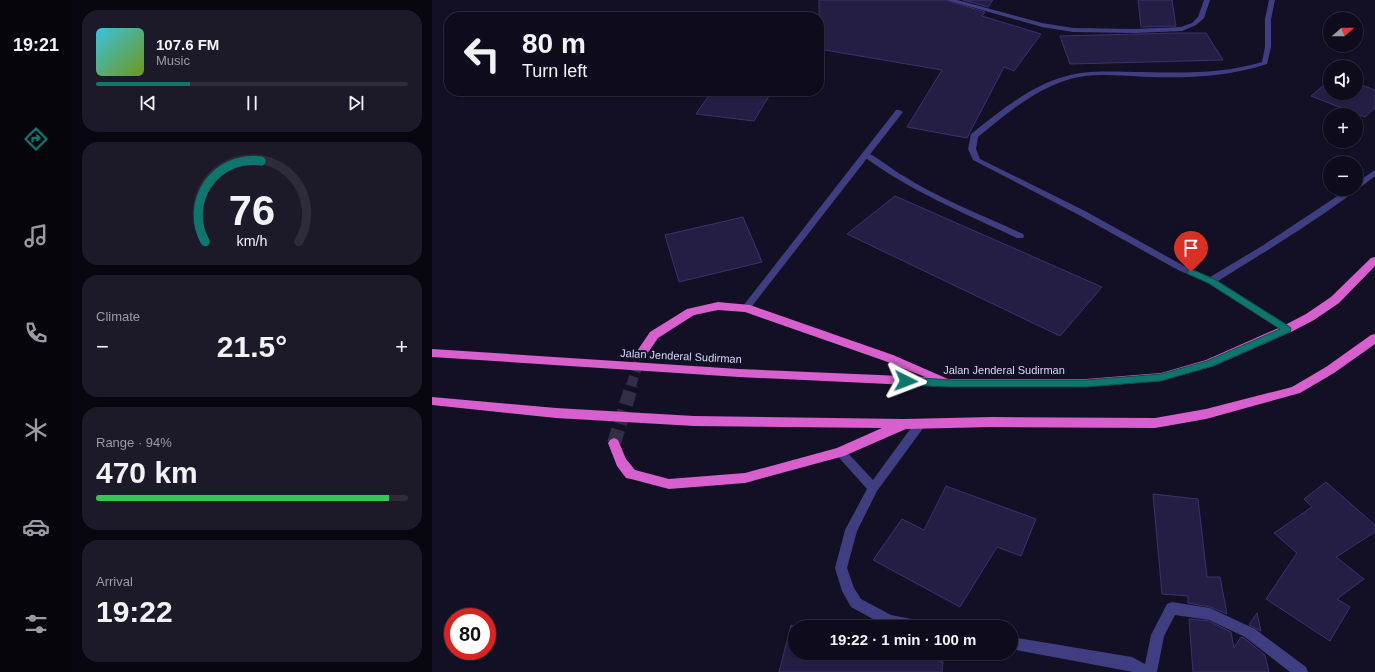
<!DOCTYPE html>
<html lang="en">
<head>
<meta charset="utf-8">
<style>
  :root { --surface:#0e0c1c; --page:#1c1a29; --text:#f1f3f6; --muted:#9b9ba3; --line:#2e2c3b; --accent:#0f766e }
  body { margin:0; font-family:Arial,sans-serif; background:var(--page); color:var(--text); height:100vh; display:flex; flex-direction:column; font-size:15px; white-space:nowrap }
  * { box-sizing:border-box; margin:0 }
  p { font-size:13px; color:var(--muted) }
  .icon { flex:none; width:22px; height:22px; fill:none; stroke:currentColor; stroke-width:2; stroke-linecap:round; stroke-linejoin:round }
  .map { position:relative; flex:1; overflow:hidden }
  .sheet { display:flex; flex-direction:column; gap:10px; padding:10px; background:#08070f; width:360px }
  .sheet>* { flex:none }
  .guide { position:absolute; left:12px; top:12px; width:380px; height:84px; border-radius:16px; box-shadow:0 1px 3px #0004,0 0 0 1px var(--line); background:#0e0c1c; color:var(--text); overflow:hidden }
  .needle { width:26px; rotate:69deg }
  .controls { position:absolute; left:891px; top:12px; display:grid; gap:8px }
  .controls a { display:grid; place-items:center; width:40px; height:40px; border-radius:50%; background:var(--surface); box-shadow:0 1px 3px #0004,0 0 0 1px var(--line); font-size:20px }
  .speed { position:absolute; left:12px; top:608px; display:flex; gap:8px; font-size:20px; font-weight:700; text-align:center }
  .speed>* { display:grid; place-content:center; width:52px; height:52px; border-radius:50%; background:var(--surface); box-shadow:0 1px 3px #0004,0 0 0 1px var(--line); line-height:1 }
  .speed .limit { border:6px solid #d22; background:#fff; color:#111 }
  .pin { position:absolute; display:grid; place-items:center; width:34px; height:34px; color:#fff; margin:-41px -17px; border-radius:50% 50% 50% 0; rotate:-45deg; box-shadow:0 0 4px #0007 }
  .pin .icon { rotate:45deg }
  .me { position:absolute; width:44px; margin:-22px; rotate:93deg; stroke-linejoin:round; filter:drop-shadow(0 0 3px #0008) }
  .turn { display:flex; align-items:center; gap:14px; height:84px; padding:0 12px; font-size:18px }
  .turn .icon { width:52px; height:52px; stroke-width:2.5 }
  .turn b { display:block; font-size:28px; line-height:34px }
  .big { font-size:30px; font-weight:700; line-height:1.1 }
  .sheet .card { flex:1; display:flex; flex-direction:column; justify-content:center; gap:6px; min-width:0; padding:0 14px; border-radius:16px; background:var(--page) }
  .sheet .dial { align-items:center; gap:0 }
  .dial svg { height:104px; overflow:visible; fill:none; stroke:var(--line); stroke-width:7; stroke-linecap:round; text-anchor:middle }
  .dial text { fill:var(--text); stroke:none }
  .song { display:flex; align-items:center; gap:12px }
  .cover { width:48px; height:48px; border-radius:6px; background:linear-gradient(135deg,hsl(190 70% 55%),hsl(80 70% 35%)) }
  .played { height:4px; border-radius:2px; background:linear-gradient(90deg,var(--accent) 30%,var(--line) 30%) }
  .keys { display:flex; justify-content:space-around; direction:ltr }
  .heat { display:flex; justify-content:space-between; align-items:center; font-size:22px; direction:ltr }
  .charge { height:6px; border-radius:3px; background:linear-gradient(90deg,#34c759 94%,var(--line) 0) }
  .trip { position:absolute; left:356px; top:620px; width:230px; height:40px; border-radius:20px; background:var(--surface); box-shadow:0 1px 3px #0004,0 0 0 1px var(--line); font-weight:700; line-height:40px; text-align:center }
  main { display:flex; flex:1; min-height:0 }
  .menu { display:flex; flex-direction:column; width:72px; justify-content:space-around; align-items:center; background:#06050b; color:var(--muted) }
  .menu .icon { width:28px; height:28px }
  .menu .current { color:var(--accent) }
  .menu b { font-size:18px; color:var(--text) }
  .map>svg:first-child { display:block }
  .building { fill:#251e44; stroke:#3c316f }
  .lines { fill:none; stroke-linecap:round; stroke-linejoin:round }
  .trunk-tunnel-far1 { stroke:#312e45; stroke-width:10; stroke-dasharray:10 5; stroke-linecap:butt }
  .trunk-tunnel { stroke:#312e45; stroke-width:14; stroke-dasharray:14 6; stroke-linecap:butt }
  .service { fill:#3f3e80; fill-rule:evenodd }
  .minor { fill:#3f3e80; fill-rule:evenodd }
  .trunk { fill:#d860ce; fill-rule:evenodd }
  .route { fill:#0f766e; stroke:#0a4d48 }
  .labels { text-anchor:middle; dominant-baseline:central; stroke-width:4; stroke-linejoin:round; paint-order:stroke }
  .street-label { font-size:11px; fill:#dad7fc; stroke:#131025 }
</style>
</head>
<body>
<main>
<nav class="menu">
<b>19:21</b>
<svg class="icon current" aria-label="directions" viewBox="0 0 24 24"><path d="M12 3l9 9-9 9-9-9zM9 14v-3h6M13 9l2 2-2 2"/></svg>
<svg class="icon" aria-label="music" viewBox="0 0 24 24"><path d="M9 18V5l10-2v13"/><circle cx="6" cy="18" r="3"/><circle cx="16" cy="16" r="3"/></svg>
<svg class="icon" aria-label="phone" viewBox="0 0 24 24"><path d="M5 4h4l2 5-3 2q2 4 5 5l2-3 5 2v4C11 20 4 13 5 4z"/></svg>
<svg class="icon" aria-label="climate" viewBox="0 0 24 24"><path d="M12 3v18M4 7l16 10M4 17L20 7"/></svg>
<svg class="icon" aria-label="car" viewBox="0 0 24 24"><path d="M5 17H2v-5l4-1 3-4h7l3 4 3 1v5h-3M9 17h6M6 11h13"/><circle cx="7" cy="17" r="2"/><circle cx="17" cy="17" r="2"/></svg>
<svg class="icon" aria-label="filters" viewBox="0 0 24 24"><path d="M4 7h16M4 17h16"/><circle cx="9" cy="7" r="2"/><circle cx="15" cy="17" r="2"/></svg>
</nav>
<section class="sheet">
<div class="card">
<div class="song"><i class="cover"></i><div><b>107.6 FM</b><p>Music</p></div></div>
<div class="played"></div>
<div class="keys"><svg class="icon" aria-label="previous" viewBox="0 0 24 24"><path d="M18 5L8 12l10 7zM5 5v14"/></svg><svg class="icon" aria-label="pause" viewBox="0 0 24 24"><path d="M8 5v14M16 5v14"/></svg><svg class="icon" aria-label="next" viewBox="0 0 24 24"><path d="M6 5l10 7-10 7zM19 5v14"/></svg></div>
</div>
<div class="card dial"><svg viewBox="0 0 100 80">
<path d="M14 69A42 42 0 1 1 86 69"/>
<path d="M14 69A42 42 0 0 1 57 7" stroke="#0f766e"/>
<text x="50" y="56" font-size="32" font-weight="700">76</text>
<text x="50" y="72" font-size="11">km/h</text>
</svg></div>
<div class="card"><p>Climate</p>
<div class="heat"><a>−</a><b class="big">21.5°</b><a>+</a></div>
</div>
<div class="card"><p>Range · 94%</p><b class="big">470 km</b><div class="charge"></div></div>
<div class="card"><p>Arrival</p><b class="big">19:22</b></div>
</section>
<div class="map">
<svg width="943" height="672" viewBox="0 0 943 672">
  <rect width="100%" height="100%" fill="#131025"/>
  <g class="building">
    <path d="M 387,0 L 514,0 L 553,12 L 550,16 L 609,34 L 582,71 L 572,67 L 535,138 L 475,127 L 510,70 L 387,49 Z"/>
    <path d="M 531,0 L 561,0 L 556,7 Z"/>
    <path d="M 706,0 L 740,0 L 744,26 L 709,27 Z"/>
    <path d="M 746,33 L 774,33 L 791,60 L 638,64 L 628,36 Z"/>
    <path d="M 898,80 L 898,93 L 924,93 L 924,83 L 943,90 L 943,108 L 933,117 L 879,96 Z"/>
    <path d="M 280,91 L 340,91 L 322,121 L 264,114 Z"/>
    <path d="M 463,196 L 670,287 L 628,336 L 415,234 Z"/>
    <path d="M 311,217 L 330,262 L 247,282 L 233,235 Z"/>
    <path d="M 894,482 L 943,525 L 943,532 L 904,557 L 932,579 L 905,599 L 918,607 L 898,641 L 834,599 L 865,553 L 842,533 L 880,507 L 872,499 Z"/>
    <path d="M 514,486 L 604,519 L 589,556 L 565,547 L 528,607 L 441,560 L 470,519 L 492,530 Z"/>
    <path d="M 721,494 L 766,499 L 775,577 L 788,577 L 795,614 L 778,607 L 756,603 L 756,596 L 730,594 Z"/>
    <path d="M 825,613 L 829,631 L 817,625 Z"/>
    <path d="M 757,619 L 777,621 L 799,632 L 802,648 L 809,637 L 812,638 L 833,655 L 837,672 L 761,672 Z"/>
    <path d="M 359,625 L 366,627 L 363,627 L 363,653 L 475,653 L 511,662 L 510,672 L 347,672 Z"/>
  </g>
  <g class="lines">
    <path class="trunk-tunnel-far1" d="M 199,386 L 209,354"/>
    <path class="trunk-tunnel" d="M 182,443 L 200,385"/>
    <g class="service">
      <path d="M 837,0 L 843,0 L 839,19 L 839,47 L 835,64 C 795,77 756,78 715,77 C 689,76 660,72 635,80 C 602,90 573,115 546,137 L 544,149 L 548,159 L 653,211 L 752,266 L 778,277 L 830,246 L 916,189 L 924,189 L 924,183 L 943,170 L 943,176 C 894,215 839,248 786,281 L 859,327 L 860,329 L 859,331 L 851,331 L 776,283 L 746,270 L 647,215 L 541,160 L 536,149 L 539,134 C 567,112 597,87 631,77 C 656,69 684,72 710,72 C 751,73 790,74 830,62 L 833,47 L 833,19 Z"/>
      <path d="M 431,152 C 438,151 462,171 470,175 C 507,199 551,215 591,234 L 592,236 L 591,238 L 585,238 C 532,213 478,191 431,156 Z"/>
    </g>
    <g class="minor">
      <path d="M 515,0 L 525,0 L 610,23 L 641,28 L 702,29 L 749,27 L 760,23 L 766,17 L 772,0 L 778,0 L 772,18 L 764,25 L 750,31 L 702,33 L 641,32 L 610,27 Z"/>
      <path d="M 464,110 L 467,110 L 471,112 L 317,310 L 311,310 L 309,308 L 311,306 Z"/>
      <path d="M 488,420 L 492,421 L 494,424 L 492,427 L 445,491 L 425,531 L 415,568 L 422,588 L 429,599 L 459,615 L 490,621 L 495,623 L 497,627 L 456,627 L 452,625 L 419,607 L 410,591 L 403,568 L 413,530 L 435,489 L 402,452 L 404,449 L 408,447 L 412,449 L 441,480 L 484,421 Z"/>
      <path d="M 740,602 L 778,608 L 823,629 L 874,667 L 876,672 L 858,672 L 813,637 L 777,620 L 743,615 L 732,636 L 725,672 L 701,672 L 579,649 L 579,637 L 700,657 L 713,664 L 719,635 L 735,604 Z"/>
    </g>
    <g class="trunk">
      <path d="M 943,257 L 943,266 L 907,303 L 882,320 L 859,332 L 782,366 L 729,381 L 654,387 L 519,387 L 307,377 L 0,357 L 0,349 L 307,369 L 493,377 L 453,361 L 313,312 L 286,310 L 262,315 L 226,338 L 213,357 L 205,357 L 203,354 L 218,332 L 255,309 L 286,302 L 318,305 L 461,355 L 516,379 L 654,379 L 729,373 L 774,360 L 851,326 L 874,314 L 899,297 L 939,258 Z"/>
      <path d="M 943,334 L 943,344 L 902,373 L 868,393 L 774,419 L 723,428 L 560,427 L 474,429 L 412,456 L 313,483 L 237,489 L 199,479 L 194,478 L 185,466 L 176,443 L 178,440 L 182,438 L 186,440 L 194,459 L 203,470 L 237,479 L 313,473 L 405,448 L 450,428 L 262,426 L 124,418 L 0,405 L 0,397 L 124,408 L 262,416 L 472,419 L 560,417 L 723,418 L 774,409 L 860,387 L 894,367 L 939,335 Z"/>
    </g>
  </g>
  <path class="route" d="M 759,269 L 782,279 L 858,327 L 859,329 L 858,332 L 781,366 L 729,381 L 654,387 L 519,387 L 474,385 L 469,381 L 474,377 L 519,380 L 654,380 L 729,374 L 775,361 L 848,329 L 776,283 L 756,274 L 755,272 L 756,270 Z"/>
  <g class="labels">
    <g class="street-label">
      <text transform="translate(249 356) rotate(3)">Jalan Jenderal Sudirman</text>
      <text x="572" y="370">Jalan Jenderal Sudirman</text>
    </g>
  </g>
</svg>
<div class="controls">
<a><svg class="needle" viewBox="-14 -14 28 28"><path d="M0-13l5 13h-10z" fill="#e53935"/><path d="M0 13l5-13h-10z" fill="#9b9ba3"/></svg></a>
<a><svg class="icon" aria-label="sound" viewBox="0 0 24 24"><path d="M4 9h4l5-4v14l-5-4H4zM17 9q2 3 0 6"/></svg></a>
<a>+</a>
<a>−</a>
</div>
<div class="speed"><div class="limit">80</div></div>
<div class="pin" style="left:759px;top:272px;background:#d93025"><svg class="icon" aria-label="arrive" viewBox="0 0 24 24"><path d="M6 21V4h12l-3 4 3 4H6"/></svg></div>
<svg class="me" style="left:474px;top:381px" viewBox="-20 -20 40 40"><path d="M0-17L14 15 0 8-14 15z" fill="#0f766e" stroke="#fff" stroke-width="4"/></svg>
<div class="trip">19:22 · 1 min · 100 m</div>
<div class="guide">
<div class="turn"><svg class="icon" aria-label="left" viewBox="0 0 24 24"><path d="M17 20v-9H6M10 6l-5 5 5 5"/></svg><div><b>80 m</b>Turn left</div></div>
</div>
</div>
</main>
</body>
</html>
